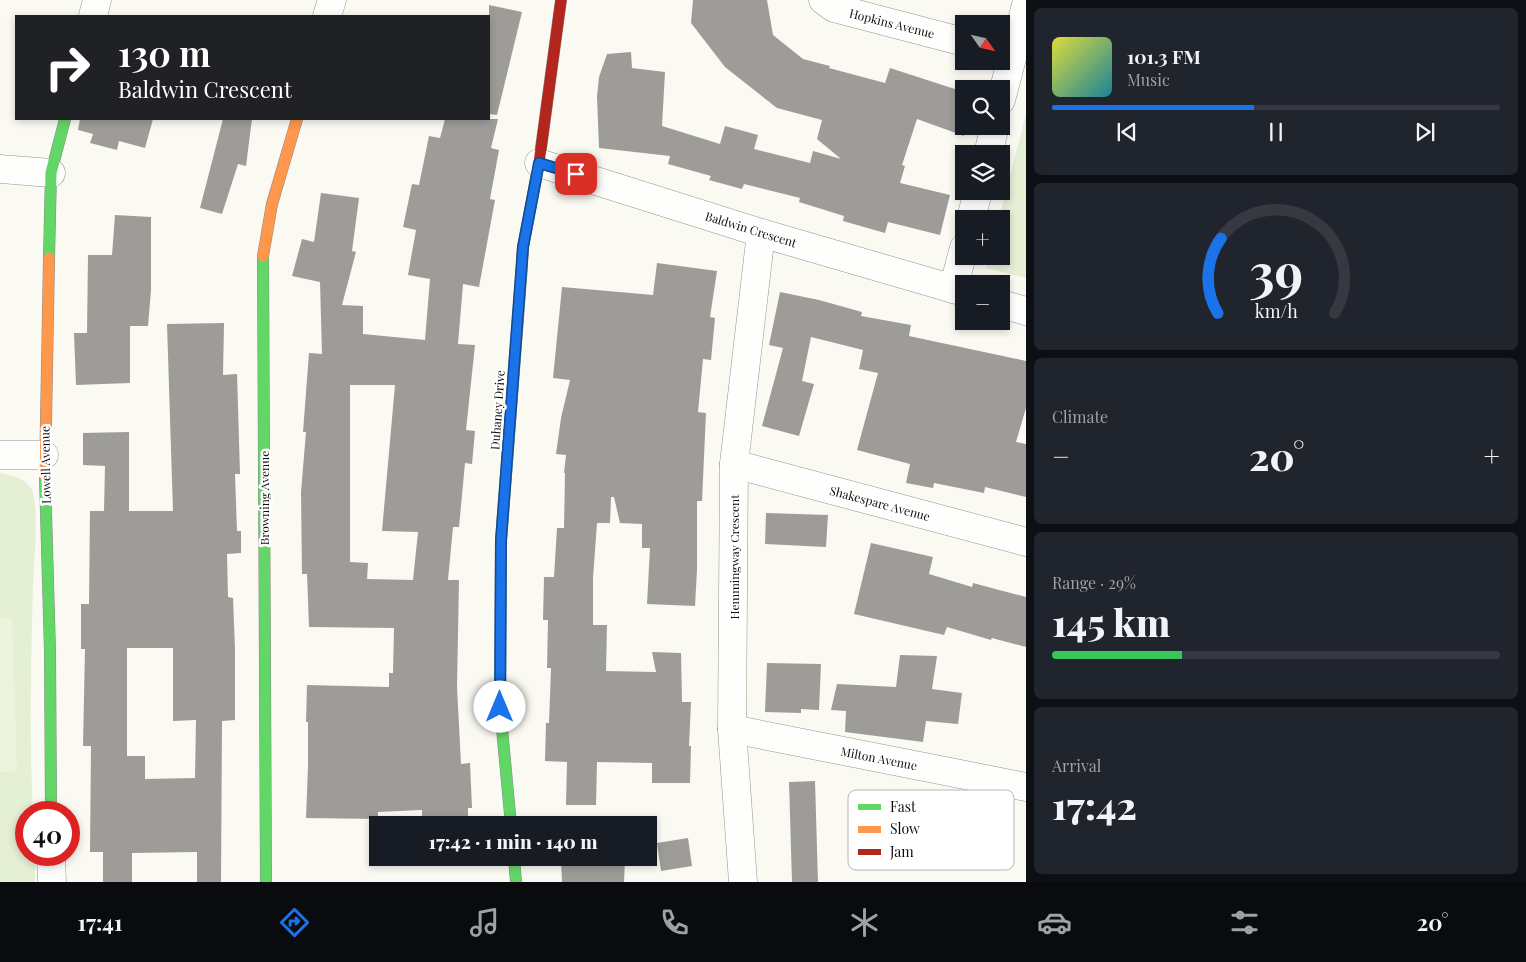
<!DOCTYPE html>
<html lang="en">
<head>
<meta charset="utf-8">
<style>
  :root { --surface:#171b24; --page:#20242c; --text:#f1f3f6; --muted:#9ea1a6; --line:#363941; --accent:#1a73e8 }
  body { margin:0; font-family:"Playfair Display",serif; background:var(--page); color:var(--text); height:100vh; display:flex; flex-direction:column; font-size:19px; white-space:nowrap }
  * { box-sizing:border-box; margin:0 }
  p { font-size:16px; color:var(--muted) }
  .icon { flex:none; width:28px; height:28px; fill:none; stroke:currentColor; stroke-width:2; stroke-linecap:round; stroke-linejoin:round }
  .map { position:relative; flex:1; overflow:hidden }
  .sheet { display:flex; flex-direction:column; gap:8px; padding:8px; background:#0d0f14; width:500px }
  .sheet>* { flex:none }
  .hud { position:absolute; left:15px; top:15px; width:475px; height:105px; border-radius:0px; box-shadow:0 2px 8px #0003; background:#202124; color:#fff; overflow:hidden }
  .needle { width:32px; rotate:124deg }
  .buttons { position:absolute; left:955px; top:15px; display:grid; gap:10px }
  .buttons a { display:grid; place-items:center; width:55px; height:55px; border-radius:0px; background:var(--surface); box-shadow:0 2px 8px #0003; font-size:25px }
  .speed { position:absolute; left:15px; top:801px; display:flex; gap:10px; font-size:25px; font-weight:700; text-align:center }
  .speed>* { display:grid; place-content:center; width:65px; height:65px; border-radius:50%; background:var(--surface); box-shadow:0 2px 8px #0003; line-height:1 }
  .speed .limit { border:8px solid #d22; background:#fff; color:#111 }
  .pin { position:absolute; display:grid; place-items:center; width:42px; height:42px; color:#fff; margin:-21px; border-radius:10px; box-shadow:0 2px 8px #0006 }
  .me { position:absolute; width:55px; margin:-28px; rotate:0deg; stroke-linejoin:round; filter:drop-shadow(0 0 4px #0008) }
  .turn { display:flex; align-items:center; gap:18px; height:105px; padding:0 20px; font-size:22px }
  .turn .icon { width:65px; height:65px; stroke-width:2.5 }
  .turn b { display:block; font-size:35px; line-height:42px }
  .big { font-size:38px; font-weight:800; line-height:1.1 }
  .sheet .widget { flex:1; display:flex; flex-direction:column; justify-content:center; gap:8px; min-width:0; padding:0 18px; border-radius:8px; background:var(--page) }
  .sheet .dial { align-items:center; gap:0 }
  .dial svg { height:130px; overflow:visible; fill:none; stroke:var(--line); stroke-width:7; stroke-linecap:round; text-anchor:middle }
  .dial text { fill:var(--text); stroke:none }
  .song { display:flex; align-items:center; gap:15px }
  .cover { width:60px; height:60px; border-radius:8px; background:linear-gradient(135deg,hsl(60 70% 55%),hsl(190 70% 35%)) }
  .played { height:5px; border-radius:2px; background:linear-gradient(90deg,var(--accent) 45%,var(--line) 45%) }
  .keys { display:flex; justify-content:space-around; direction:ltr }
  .heat { display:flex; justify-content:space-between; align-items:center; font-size:28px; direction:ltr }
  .charge { height:8px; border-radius:4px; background:linear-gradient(90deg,#34c759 29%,var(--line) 0) }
  .trip { position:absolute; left:369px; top:816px; width:288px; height:50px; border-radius:0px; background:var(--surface); box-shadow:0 2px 8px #0003; font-weight:800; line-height:50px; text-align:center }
  .dock { display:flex; height:80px; justify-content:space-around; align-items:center; background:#090b0e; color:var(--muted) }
  .dock .icon { width:35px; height:35px }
  .dock .selected { color:var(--accent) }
  .dock b { font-size:22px; color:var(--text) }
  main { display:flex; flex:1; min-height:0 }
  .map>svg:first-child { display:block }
  .green { fill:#e5efd4 }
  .pitch { fill:#eef3dd }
  .building { fill:#9e9c98; fill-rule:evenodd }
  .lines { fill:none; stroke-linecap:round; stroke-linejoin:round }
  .street-casing { stroke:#949491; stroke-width:29 }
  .fast-casing { stroke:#8b8a87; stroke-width:12 }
  .slow-casing { stroke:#8b8a87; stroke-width:12 }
  .jam-casing { stroke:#8b8a87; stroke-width:12 }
  .street { stroke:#fefefd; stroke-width:28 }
  .fast { stroke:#63d668; stroke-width:11 }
  .slow { stroke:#ff974d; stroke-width:11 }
  .jam { stroke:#b3261e; stroke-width:11 }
  .route-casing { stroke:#114b97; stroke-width:12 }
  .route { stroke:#1a73e8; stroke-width:9 }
  .labels { text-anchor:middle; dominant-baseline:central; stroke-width:5; stroke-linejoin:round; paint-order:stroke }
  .street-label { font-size:12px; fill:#0e0e0e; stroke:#fff }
  .key { fill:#fff; stroke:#b7b7b7; stroke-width:1 }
  .key-label { font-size:14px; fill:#0e0e0e }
</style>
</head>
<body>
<main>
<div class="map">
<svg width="1026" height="882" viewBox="0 0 1026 882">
  <rect width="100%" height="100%" fill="#faf9f2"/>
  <g class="green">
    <path d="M 1026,114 L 1026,278 L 986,268 L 989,256 L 1001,256 L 1001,219 L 999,219 Z"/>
    <path d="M 0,473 C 12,475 27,479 32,490 C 39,506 34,565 33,585 C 31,660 29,737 33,812 L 26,812 L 26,855 L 35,855 L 35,882 L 0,882 Z"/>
  </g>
  <path class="pitch" d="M 0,618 L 12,618 L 17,771 L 0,772 Z"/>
  <g class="building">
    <path d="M 693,0 L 767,0 L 773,35 L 803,59 L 830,66 L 829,68 L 885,83 L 890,68 L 964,92 L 964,136 L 917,119 L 902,165 L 905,166 L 900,183 L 950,195 L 940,235 L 888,222 L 885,233 L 843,221 L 844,216 L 799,202 L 800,198 L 744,184 L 742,189 L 709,180 L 711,176 L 668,164 L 670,156 L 599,148 L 597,97 L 599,77 L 607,54 L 631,52 L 632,68 L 665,72 L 662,126 L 720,144 L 725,126 L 758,135 L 754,149 L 810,163 L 813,151 L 841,159 L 817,139 L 822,120 L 777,108 L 725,67 L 691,23 Z"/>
    <path d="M 489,5 L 522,12 L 497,115 L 489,114 Z"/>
    <path d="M 80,119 L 153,119 L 145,148 L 119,141 L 117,150 L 90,143 L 93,134 L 78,130 Z"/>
    <path d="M 223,119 L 252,119 L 246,166 L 238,164 L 222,214 L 200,208 Z"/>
    <path d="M 445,119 L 498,119 L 491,148 L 499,150 L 490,199 L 495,200 L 479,287 L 463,284 L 458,344 L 475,345 L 466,430 L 475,431 L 472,464 L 465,463 L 459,527 L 453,527 L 448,580 L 459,580 L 457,687 L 461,764 L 470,763 L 472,808 L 468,808 L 468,825 L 422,825 L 422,810 L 378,812 L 378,819 L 306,818 L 308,766 L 308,722 L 306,722 L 307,685 L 389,687 L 389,673 L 393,673 L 394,628 L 309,627 L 307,574 L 302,574 L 301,492 L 306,432 L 303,432 L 309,353 L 322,354 L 320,282 L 292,276 L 302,239 L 314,242 L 321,193 L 359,198 L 352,251 L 356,252 L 342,305 L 363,306 L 363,334 L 425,340 L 430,279 L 408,275 L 416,230 L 403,227 L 412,184 L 419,185 L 429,136 L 440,138 ZM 350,385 L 395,385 L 382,531 L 418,532 L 413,580 L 367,579 L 368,563 L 350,562 Z"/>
    <path d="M 115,215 L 151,217 L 151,290 L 148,326 L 130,326 L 130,383 L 76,385 L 74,333 L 87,333 L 88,255 L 112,255 Z"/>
    <path d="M 657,263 L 717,271 L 710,317 L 715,318 L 711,360 L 703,359 L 698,412 L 706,413 L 702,501 L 697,501 L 697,570 L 695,606 L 647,604 L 650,548 L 642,548 L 642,524 L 620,523 L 614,497 L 611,497 L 610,523 L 597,523 L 593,578 L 593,625 L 607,625 L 606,671 L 656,672 L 652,652 L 681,653 L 682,702 L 691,702 L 689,746 L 691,746 L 690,783 L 652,783 L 652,763 L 597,762 L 596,805 L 566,805 L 567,762 L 545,761 L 546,723 L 549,723 L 551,668 L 547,668 L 548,620 L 543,620 L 544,577 L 554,577 L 557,528 L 564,528 L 565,473 L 564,473 L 566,455 L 556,454 L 561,418 L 570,380 L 553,378 L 562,287 L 653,295 Z"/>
    <path d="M 780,292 L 819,300 L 862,312 L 861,316 L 911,325 L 909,336 L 1026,361 L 1026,408 L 1016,442 L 1026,444 L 1026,497 L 985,487 L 984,493 L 934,483 L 933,488 L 906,483 L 910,464 L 857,450 L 878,373 L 859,369 L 863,350 L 811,337 L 802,381 L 814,384 L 799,436 L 762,426 L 783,348 L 769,345 Z"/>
    <path d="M 224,323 L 223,375 L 237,374 L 240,474 L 235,474 L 237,531 L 241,531 L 241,553 L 227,554 L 228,597 L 233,598 L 235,649 L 235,720 L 222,721 L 221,882 L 197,882 L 197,852 L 132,853 L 132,882 L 103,882 L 103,852 L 90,852 L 91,746 L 83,746 L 85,649 L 81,649 L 81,604 L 89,604 L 90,511 L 104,511 L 105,466 L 83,465 L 83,433 L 129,432 L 129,511 L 173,511 L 167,324 ZM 127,648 L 173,648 L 173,721 L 196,720 L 195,778 L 145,779 L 145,756 L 127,756 Z"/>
    <path d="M 766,513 L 828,515 L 826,547 L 765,544 Z"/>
    <path d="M 871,543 L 933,557 L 929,574 L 972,587 L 973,583 L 1026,597 L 1026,647 L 992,638 L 991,640 L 947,627 L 944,635 L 854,614 Z"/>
    <path d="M 900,655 L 937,656 L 932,689 L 962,693 L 958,724 L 926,721 L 923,742 L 845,732 L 846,711 L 831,710 L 837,684 L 896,687 Z"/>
    <path d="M 767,663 L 821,664 L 819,710 L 801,709 L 801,713 L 765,712 Z"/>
    <path d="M 815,781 L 818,882 L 792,882 L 789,782 Z"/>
    <path d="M 688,838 L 692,866 L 661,871 L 657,843 Z"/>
    <path d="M 561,860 L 625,860 L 624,882 L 562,882 Z"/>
  </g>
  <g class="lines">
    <defs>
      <g id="street">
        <path d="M 823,0 L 834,8 L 964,42"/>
        <path d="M 93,16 L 97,0"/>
        <path d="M 327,16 L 332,0"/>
        <path d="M 1001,100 L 1026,5"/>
        <path d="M 988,154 L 995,126"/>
        <path d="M 539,163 L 761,233 L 964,292"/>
        <path d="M 0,169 L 51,173"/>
        <path d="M 971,219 L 978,191"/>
        <path d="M 953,289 L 964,248"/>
        <path d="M 1001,304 L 1026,311"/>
        <path d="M 0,455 L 44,455"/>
        <path d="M 734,464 L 1026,542"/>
        <path d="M 732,729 L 1026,787"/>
        <path d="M 51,855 L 52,882"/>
        <path d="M 743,882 L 732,729 L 734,464 L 761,233"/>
      </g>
      <g id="fast">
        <path d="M 263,256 L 266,882"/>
        <path d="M 49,258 L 51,173 L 65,119"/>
        <path d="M 45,477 L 50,651 L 51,812"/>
        <path d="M 511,825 L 500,707 L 501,541 L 522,265"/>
        <path d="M 514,858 L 516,882"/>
      </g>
      <g id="slow">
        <path d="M 263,256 L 272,204 L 297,119"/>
        <path d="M 45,477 L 49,258"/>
      </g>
      <path id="jam" d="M 522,265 L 523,247 L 539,163 L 561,0"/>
    </defs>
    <use href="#street" class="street-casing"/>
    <use href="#fast" class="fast-casing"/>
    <use href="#slow" class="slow-casing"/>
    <use href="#jam" class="jam-casing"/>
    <use href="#street" class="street"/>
    <use href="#fast" class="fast"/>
    <use href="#slow" class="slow"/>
    <use href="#jam" class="jam"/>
  </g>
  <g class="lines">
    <defs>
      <path id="route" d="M 500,707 L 501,540 L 523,247 L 539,163 L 576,174"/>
    </defs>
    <use href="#route" class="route-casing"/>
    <use href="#route" class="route"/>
  </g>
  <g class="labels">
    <g class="street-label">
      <text transform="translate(892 23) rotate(14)">Hopkins Avenue</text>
      <text transform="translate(751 229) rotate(17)">Baldwin Crescent</text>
      <text transform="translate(497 410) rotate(-86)">Duhaney Drive</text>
      <text transform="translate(45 465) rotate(-91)">Lowell Avenue</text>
      <text transform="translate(264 498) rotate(-90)">Browning Avenue</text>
      <text transform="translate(880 503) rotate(15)">Shakespare Avenue</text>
      <text transform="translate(734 557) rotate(-90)">Hemmingway Crescent</text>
      <text transform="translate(879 758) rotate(11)">Milton Avenue</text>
    </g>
  </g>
  <rect x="848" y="790" width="166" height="80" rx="8" class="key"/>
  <rect x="858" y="804" width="23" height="6" fill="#63d668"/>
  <rect x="858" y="826" width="23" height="7" fill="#ff974d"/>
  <rect x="858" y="849" width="23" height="6" fill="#b3261e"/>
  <g class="key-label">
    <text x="890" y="812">Fast</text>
    <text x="890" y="834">Slow</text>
    <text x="890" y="857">Jam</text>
  </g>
</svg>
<div class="buttons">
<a><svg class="needle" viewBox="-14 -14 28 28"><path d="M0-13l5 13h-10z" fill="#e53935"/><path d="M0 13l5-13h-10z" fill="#9ea1a6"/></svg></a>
<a><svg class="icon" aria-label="search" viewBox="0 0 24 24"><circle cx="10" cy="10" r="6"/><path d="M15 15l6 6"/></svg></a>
<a><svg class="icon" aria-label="layers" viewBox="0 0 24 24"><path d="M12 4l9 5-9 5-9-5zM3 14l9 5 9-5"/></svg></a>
<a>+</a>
<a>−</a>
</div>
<div class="speed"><div class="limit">40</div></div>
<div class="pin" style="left:576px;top:174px;background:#d93025"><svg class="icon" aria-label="arrive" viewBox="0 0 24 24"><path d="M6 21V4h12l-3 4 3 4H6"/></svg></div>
<svg class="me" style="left:500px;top:707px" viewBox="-20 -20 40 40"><circle r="19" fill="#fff"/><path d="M0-13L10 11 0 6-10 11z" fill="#1a73e8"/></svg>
<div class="trip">17:42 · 1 min · 140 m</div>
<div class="hud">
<div class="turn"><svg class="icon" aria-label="right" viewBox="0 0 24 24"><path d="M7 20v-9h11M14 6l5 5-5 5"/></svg><div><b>130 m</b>Baldwin Crescent</div></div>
</div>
</div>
<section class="sheet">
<div class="widget">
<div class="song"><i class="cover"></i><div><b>101.3 FM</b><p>Music</p></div></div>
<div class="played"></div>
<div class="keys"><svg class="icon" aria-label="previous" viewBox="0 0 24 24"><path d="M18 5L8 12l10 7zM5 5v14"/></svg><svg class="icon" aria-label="pause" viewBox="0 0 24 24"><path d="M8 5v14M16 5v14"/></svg><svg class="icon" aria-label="next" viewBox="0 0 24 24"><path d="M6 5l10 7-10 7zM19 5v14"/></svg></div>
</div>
<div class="widget dial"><svg viewBox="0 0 100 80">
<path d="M14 69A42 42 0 1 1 86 69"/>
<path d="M14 69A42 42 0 0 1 16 23" stroke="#1a73e8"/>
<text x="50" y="56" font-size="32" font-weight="700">39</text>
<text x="50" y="72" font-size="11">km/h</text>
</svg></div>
<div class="widget"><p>Climate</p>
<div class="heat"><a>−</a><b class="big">20°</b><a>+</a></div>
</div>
<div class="widget"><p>Range · 29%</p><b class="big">145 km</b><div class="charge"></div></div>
<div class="widget"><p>Arrival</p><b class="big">17:42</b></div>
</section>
</main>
<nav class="dock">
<b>17:41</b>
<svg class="icon selected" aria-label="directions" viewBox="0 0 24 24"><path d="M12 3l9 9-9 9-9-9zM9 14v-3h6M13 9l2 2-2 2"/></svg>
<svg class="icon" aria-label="music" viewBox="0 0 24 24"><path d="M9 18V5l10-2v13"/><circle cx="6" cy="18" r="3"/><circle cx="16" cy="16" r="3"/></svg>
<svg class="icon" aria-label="phone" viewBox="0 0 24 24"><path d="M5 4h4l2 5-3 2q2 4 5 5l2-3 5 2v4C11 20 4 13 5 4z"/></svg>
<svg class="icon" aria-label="climate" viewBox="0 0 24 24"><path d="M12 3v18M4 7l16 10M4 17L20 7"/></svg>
<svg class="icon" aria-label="car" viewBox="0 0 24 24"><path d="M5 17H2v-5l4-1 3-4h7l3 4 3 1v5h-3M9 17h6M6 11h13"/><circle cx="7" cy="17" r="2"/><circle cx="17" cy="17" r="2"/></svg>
<svg class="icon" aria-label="filters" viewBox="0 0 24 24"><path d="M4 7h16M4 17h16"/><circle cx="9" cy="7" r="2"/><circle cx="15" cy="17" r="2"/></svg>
<b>20°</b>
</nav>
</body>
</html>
